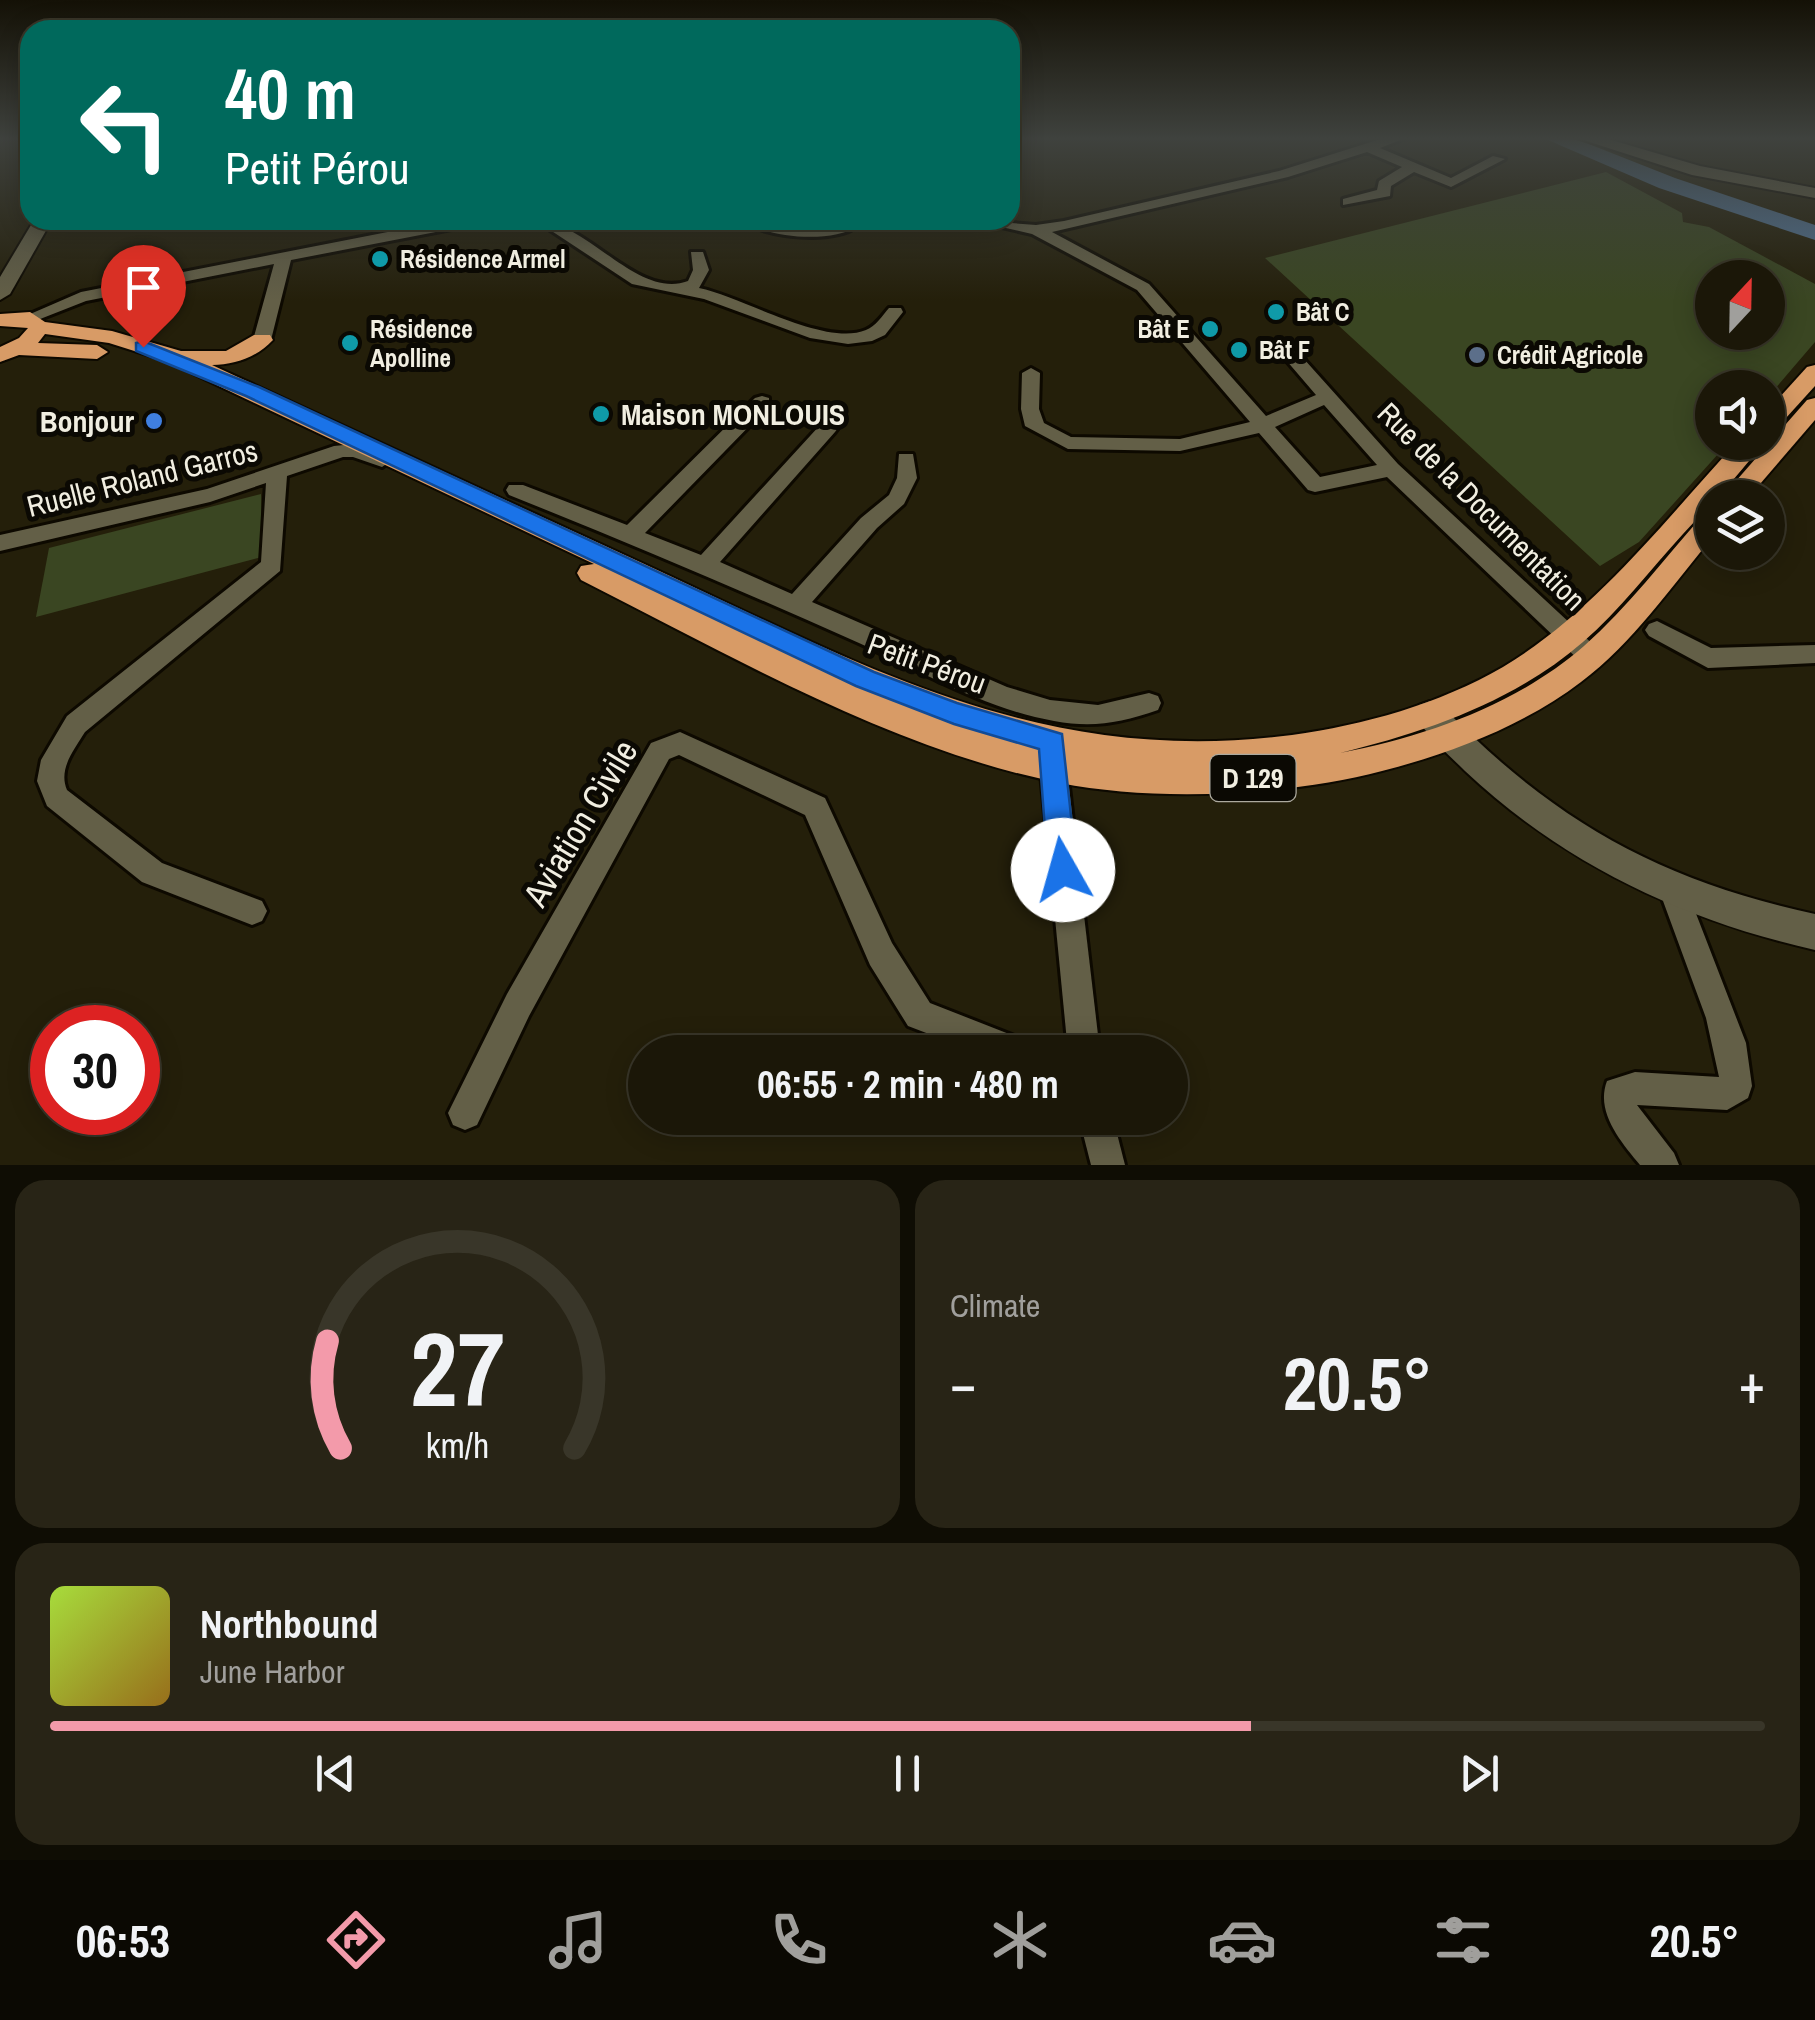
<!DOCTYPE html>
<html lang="en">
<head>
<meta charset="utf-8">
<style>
  :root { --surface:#1b1708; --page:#282416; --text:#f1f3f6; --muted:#a09f9c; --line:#393629; --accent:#f39aaa }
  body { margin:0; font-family:"Archivo Narrow",sans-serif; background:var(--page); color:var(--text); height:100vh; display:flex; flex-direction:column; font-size:38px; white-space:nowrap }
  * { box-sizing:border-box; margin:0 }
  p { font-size:32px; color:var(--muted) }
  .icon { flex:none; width:55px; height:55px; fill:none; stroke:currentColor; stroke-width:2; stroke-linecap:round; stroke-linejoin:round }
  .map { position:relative; height:1165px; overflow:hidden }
  .sheet { display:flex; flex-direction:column; gap:15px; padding:15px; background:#0f0d04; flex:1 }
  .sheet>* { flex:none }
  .top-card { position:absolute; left:20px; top:20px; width:1000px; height:210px; border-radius:30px; box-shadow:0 5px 25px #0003,0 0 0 2px var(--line); background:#00695c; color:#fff; overflow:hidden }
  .needle { width:65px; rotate:22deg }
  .fabs { position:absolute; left:1695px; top:260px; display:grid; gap:20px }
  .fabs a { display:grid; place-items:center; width:90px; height:90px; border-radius:50%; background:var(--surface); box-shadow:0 5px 25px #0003,0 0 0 2px var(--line); font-size:50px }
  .speed { position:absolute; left:30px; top:1005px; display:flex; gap:20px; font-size:50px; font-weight:700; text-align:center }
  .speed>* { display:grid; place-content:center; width:130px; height:130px; border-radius:50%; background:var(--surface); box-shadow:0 5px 25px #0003,0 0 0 2px var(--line); line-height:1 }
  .speed .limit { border:15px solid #d22; background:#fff; color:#111 }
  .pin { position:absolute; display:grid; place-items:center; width:85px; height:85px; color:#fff; margin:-102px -42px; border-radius:50% 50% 50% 0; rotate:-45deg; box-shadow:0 0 10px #0007 }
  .pin .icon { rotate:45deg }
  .me { position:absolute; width:110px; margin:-55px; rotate:353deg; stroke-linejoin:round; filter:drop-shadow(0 0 8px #0008) }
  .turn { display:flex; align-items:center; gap:35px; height:210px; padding:0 40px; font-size:45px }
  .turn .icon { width:130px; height:130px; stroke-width:2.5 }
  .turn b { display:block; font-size:70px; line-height:85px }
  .big { font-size:75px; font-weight:700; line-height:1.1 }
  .sheet .widget { flex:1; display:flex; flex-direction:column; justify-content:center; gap:15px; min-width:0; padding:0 35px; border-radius:30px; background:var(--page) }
  .sheet .dial { align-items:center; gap:0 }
  .dial svg { height:260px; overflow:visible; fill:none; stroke:var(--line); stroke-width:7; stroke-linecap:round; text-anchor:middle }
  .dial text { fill:var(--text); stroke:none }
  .song { display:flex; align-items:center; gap:30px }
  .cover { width:120px; height:120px; border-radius:15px; background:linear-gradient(135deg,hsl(80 70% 55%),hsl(40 70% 35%)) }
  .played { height:10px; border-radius:5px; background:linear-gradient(90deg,var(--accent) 70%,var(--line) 70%) }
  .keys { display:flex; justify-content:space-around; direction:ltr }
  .heat { display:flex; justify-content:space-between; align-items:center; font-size:55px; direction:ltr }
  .sheet .tiles { flex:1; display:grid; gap:15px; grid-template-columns:1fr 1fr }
  .widget:last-child { grid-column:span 2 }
  .trip { position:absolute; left:628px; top:1035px; width:560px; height:100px; border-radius:50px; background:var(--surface); box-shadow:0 5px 25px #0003,0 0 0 2px var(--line); font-weight:700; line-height:100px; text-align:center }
  .tabs { display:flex; height:160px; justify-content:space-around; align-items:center; background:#0b0903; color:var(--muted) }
  .tabs .icon { width:70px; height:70px }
  .tabs .current { color:var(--accent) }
  .tabs b { font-size:45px; color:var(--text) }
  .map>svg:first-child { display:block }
  .green { fill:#3a4622; fill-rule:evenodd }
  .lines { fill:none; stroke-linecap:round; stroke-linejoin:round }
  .river { fill:#517192; fill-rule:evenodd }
  .minor-casing { stroke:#0d0900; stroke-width:6 }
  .tertiary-casing { stroke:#0d0900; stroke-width:4 }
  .trunk-casing { stroke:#0d0900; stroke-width:4 }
  .minor { fill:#635f47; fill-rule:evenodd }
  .tertiary { fill:#635f47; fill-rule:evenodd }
  .trunk { fill:#d89b66; fill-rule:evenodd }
  .route { fill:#1a73e8; stroke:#114b97; stroke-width:2.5 }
  .culture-dot { fill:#0f9aa8; stroke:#0b0903; stroke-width:4 }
  .service-dot { fill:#5c6f8a; stroke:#0b0903; stroke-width:4 }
  .shop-dot { fill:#3f7fe0; stroke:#0b0903; stroke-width:4 }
  .labels { text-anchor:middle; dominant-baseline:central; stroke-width:10; stroke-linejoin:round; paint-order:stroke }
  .far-poi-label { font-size:25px; font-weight:bold; fill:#f1eee1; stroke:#0b0903; text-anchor:start }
  .shield { fill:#0b0903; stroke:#aca99e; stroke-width:2.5 }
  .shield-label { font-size:28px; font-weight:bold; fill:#f1eee1 }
  .poi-label { font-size:30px; font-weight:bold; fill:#f1eee1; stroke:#0b0903; text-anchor:start }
  .street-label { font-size:30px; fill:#f1eee1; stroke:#0b0903 }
  .near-street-label { font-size:35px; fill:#f1eee1; stroke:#0b0903 }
</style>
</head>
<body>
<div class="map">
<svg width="1815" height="1165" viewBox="0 0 1815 1165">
  <rect width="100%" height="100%" fill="#241f0a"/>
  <g class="green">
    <path d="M 1606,172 L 1682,213 L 1683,222 L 1709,227 L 1815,284 L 1815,342 L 1768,397 L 1768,388 L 1712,388 L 1712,442 L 1728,443 L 1639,542 L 1600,566 L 1265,258 ZM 1712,278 L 1768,278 L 1768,332 L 1712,332 Z"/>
    <path d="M 261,494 L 262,557 L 36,617 L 49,548 Z"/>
  </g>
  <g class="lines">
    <path class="river" d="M 1541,137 L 1571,137 L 1675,178 L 1815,225 L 1815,240 L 1659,188 Z"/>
    <defs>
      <g id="minor">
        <path d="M 1387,137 L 1408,137 L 1380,148 L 1451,178 L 1493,156 L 1505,159 L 1451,187 L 1414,172 L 1391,186 L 1390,196 L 1343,205 L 1343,199 L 1377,190 L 1379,181 L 1402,167 L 1367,152 L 1288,177 L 1052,232 L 1149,284 L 1266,416 L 1316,395 L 1280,353 L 1283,349 L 1295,349 L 1398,464 L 1599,650 L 1603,657 L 1599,664 L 1583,664 L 1387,477 L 1315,492 L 1308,490 L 1259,433 L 1180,451 L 1068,449 L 1025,426 L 1021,409 L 1022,373 L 1031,368 L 1040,373 L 1039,409 L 1044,423 L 1071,437 L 1180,439 L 1250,422 L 1137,290 L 1032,234 L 971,220 L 1036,225 L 1064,221 L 1279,171 ZM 1324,405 L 1377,465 L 1320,477 L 1275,427 Z"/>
        <path d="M 449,220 L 480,220 L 472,225 L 291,260 L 271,340 L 262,345 L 253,340 L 274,264 L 86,301 L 30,323 L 21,318 L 81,292 Z"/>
        <path d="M 535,220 C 586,220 637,300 688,281 L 693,270 L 691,252 L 703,252 L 709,270 L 699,288 C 743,297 825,347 866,330 C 876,326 882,316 889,308 L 901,308 L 903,312 L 885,335 L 872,341 L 848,344 L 810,338 L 704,299 L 632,284 Z"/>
        <path d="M 741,220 L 812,227 L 850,221 L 858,226 C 831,244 767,238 741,220 Z"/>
        <path d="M 762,396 L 769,398 L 769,406 L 645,533 L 701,555 L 821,424 L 835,424 L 838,428 L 835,432 L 720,562 L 792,594 L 861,518 L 889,495 L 897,478 L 899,454 L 913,454 L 917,478 L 904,504 L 877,528 L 812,602 L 1007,687 L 1050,700 L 1098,705 L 1149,693 L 1158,696 L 1161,703 L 1158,710 C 1120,723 1093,728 1054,721 C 984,709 915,668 850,639 C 738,589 624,541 509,495 L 506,490 L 509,485 L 523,485 L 627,525 L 755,398 Z"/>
        <path d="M 354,444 L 389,455 L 392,460 L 382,467 L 353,457 L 343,457 L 287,476 L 280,571 L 85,732 C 74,750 58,769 67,790 L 162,863 L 262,901 L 267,911 L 262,921 L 252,925 L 142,882 L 47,806 L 37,781 L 41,760 L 67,716 L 261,562 L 266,483 L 210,502 L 0,551 L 0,535 L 207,489 L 334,446 Z"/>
        <path d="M 1657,621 L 1711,648 L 1815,645 L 1815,663 L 1708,668 L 1649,636 L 1645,630 L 1649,624 Z"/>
        <path d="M 680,732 L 825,798 L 892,943 L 930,1003 L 1027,1041 L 1032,1052 L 976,1052 L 908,1026 L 870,965 L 805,815 L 679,755 L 669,759 L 529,1016 L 477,1125 L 465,1130 L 453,1125 L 448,1113 L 507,994 L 651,743 Z"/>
        <path d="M 1052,742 L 1061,745 L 1065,753 L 1100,1052 L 1068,1052 L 1039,753 L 1043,745 Z"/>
        <path d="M 1673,876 L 1683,880 L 1746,1043 L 1752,1086 L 1748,1098 L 1727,1110 L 1637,1105 L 1674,1153 L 1679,1165 L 1640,1165 C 1621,1142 1595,1112 1607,1081 L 1635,1072 L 1719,1077 L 1706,1018 L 1659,890 L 1663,880 Z"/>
        <path d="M 1079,1118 L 1113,1118 L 1125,1165 L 1091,1165 Z"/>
      </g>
      <g id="tertiary">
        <path d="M 1574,137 L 1601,137 L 1700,166 L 1815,188 L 1815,198 L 1692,175 Z"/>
        <path d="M 34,220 L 52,220 L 10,294 L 0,300 L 0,277 Z"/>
        <path d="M 1430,701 L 1441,705 C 1552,820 1659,880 1815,914 L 1815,950 C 1683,920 1564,864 1465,771 C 1448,754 1426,736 1415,714 L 1419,705 Z"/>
      </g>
      <g id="trunk">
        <path d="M 30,312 L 45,322 L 112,331 L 181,351 L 226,351 L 254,335 L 270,335 L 273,340 C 257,357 235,365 212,365 C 355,431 498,497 640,562 C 861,664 1039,768 1292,735 C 1364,725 1439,704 1503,667 C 1596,611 1664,521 1737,442 L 1763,442 C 1739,477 1710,504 1683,534 C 1650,570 1620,610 1583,642 C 1515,701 1427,732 1340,753 C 1427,736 1516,705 1584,646 C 1628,607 1664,559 1703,515 L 1712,512 L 1712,538 C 1671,587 1633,643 1581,682 C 1523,726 1452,753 1382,771 C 1288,796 1155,802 1060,783 C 890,749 734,657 581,580 L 577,573 L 581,566 L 594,564 L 166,361 L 109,343 L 45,334 L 38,343 L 97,345 L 108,352 L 97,359 L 19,355 L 0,362 L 0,347 L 19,338 L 28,328 L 0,326 L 0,314 Z"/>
        <path d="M 1815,365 L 1815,386 L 1776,429 L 1768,431 L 1768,410 L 1807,367 Z"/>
        <path d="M 1815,398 L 1815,420 L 1748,498 L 1721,498 L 1807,400 Z"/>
      </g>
    </defs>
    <use href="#minor" class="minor-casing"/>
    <use href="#tertiary" class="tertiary-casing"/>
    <use href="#trunk" class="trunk-casing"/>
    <use href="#minor" class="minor"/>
    <use href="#tertiary" class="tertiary"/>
    <use href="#trunk" class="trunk"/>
  </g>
  <linearGradient id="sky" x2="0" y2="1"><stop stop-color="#141106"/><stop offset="0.46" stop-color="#3f423e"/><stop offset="1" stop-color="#3f423e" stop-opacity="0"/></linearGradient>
  <rect width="1815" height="301" fill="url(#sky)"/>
  <path class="route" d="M 143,341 L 259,387 L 874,672 L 957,703 L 1062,734 L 1077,870 L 1073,880 L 1063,883 L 1053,880 L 1048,870 L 1039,749 L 954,724 L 856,686 L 246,396 L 136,351 L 136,343 Z"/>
  <g class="culture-dot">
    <circle cx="380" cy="259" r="10"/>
    <circle cx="1276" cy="312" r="10"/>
    <circle cx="1210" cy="329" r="10"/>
    <circle cx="350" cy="343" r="10"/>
    <circle cx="1239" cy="350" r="10"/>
    <circle cx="601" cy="414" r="10"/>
  </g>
  <circle class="service-dot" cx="1477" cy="355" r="10"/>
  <circle class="shop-dot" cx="154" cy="421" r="10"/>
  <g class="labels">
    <g class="far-poi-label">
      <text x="400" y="259">Résidence Armel</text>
      <text x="1296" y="312">Bât C</text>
      <text x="370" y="329">Résidence<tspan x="370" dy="29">Apolline</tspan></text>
      <text x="1190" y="329" text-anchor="end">Bât E</text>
      <text x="1259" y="350">Bât F</text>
      <text x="1497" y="355">Crédit Agricole</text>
    </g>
    <rect class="shield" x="1210.5" y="755" width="85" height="46" rx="8"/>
    <g class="shield-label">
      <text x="1253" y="778">D 129</text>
    </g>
    <g class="poi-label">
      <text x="621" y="414">Maison MONLOUIS</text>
      <text x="134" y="421" text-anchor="end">Bonjour</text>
    </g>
    <g class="street-label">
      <text transform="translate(142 478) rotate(-14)">Ruelle Roland Garros</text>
      <text transform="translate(1482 506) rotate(45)">Rue de la Documentation</text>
      <text transform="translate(927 663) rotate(20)">Petit Pérou</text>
    </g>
    <g class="near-street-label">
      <text transform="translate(580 823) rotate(-59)">Aviation Civile</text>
    </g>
  </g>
</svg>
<div class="fabs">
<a><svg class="needle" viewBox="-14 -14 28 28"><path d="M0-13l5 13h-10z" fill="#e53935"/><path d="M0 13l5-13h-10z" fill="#a09f9c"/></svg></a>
<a><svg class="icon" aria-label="sound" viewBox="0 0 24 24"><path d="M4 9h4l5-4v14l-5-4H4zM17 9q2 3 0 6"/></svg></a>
<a><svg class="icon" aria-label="layers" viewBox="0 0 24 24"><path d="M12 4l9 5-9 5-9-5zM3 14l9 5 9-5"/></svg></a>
</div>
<div class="speed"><div class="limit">30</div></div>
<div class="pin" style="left:143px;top:347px;background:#d93025"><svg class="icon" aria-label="arrive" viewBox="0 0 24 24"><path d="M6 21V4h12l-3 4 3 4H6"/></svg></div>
<svg class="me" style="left:1063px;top:870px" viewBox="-20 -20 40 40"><circle r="19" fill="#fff"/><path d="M0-13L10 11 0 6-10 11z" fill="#1a73e8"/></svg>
<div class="trip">06:55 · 2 min · 480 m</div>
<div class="top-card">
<div class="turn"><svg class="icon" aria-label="left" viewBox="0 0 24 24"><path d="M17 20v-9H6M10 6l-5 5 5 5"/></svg><div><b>40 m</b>Petit Pérou</div></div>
</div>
</div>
<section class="sheet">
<div class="tiles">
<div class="widget dial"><svg viewBox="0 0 100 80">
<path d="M14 69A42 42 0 1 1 86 69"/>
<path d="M14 69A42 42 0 0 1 10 36" stroke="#f39aaa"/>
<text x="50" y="56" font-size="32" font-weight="700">27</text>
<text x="50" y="72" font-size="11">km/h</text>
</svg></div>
<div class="widget"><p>Climate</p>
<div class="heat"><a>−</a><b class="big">20.5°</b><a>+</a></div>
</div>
<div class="widget">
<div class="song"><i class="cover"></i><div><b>Northbound</b><p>June Harbor</p></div></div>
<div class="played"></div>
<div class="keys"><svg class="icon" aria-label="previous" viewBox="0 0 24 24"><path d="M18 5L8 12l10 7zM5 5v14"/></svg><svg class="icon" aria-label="pause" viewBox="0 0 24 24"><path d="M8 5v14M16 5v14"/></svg><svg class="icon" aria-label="next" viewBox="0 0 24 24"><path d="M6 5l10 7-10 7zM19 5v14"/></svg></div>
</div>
</div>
</section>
<nav class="tabs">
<b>06:53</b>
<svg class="icon current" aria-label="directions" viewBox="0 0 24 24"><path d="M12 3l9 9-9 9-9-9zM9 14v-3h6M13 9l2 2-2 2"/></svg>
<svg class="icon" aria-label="music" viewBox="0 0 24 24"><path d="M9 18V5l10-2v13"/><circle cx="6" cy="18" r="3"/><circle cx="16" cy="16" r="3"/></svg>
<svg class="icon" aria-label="phone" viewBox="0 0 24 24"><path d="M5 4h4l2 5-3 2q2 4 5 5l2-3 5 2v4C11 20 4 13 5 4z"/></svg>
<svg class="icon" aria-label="climate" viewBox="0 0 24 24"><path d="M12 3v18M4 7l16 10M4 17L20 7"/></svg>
<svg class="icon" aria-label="car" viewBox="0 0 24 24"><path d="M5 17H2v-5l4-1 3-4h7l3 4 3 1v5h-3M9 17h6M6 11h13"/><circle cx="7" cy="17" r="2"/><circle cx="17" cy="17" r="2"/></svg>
<svg class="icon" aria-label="filters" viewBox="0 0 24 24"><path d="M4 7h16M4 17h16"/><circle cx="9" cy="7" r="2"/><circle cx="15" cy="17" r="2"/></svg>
<b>20.5°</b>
</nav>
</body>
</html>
